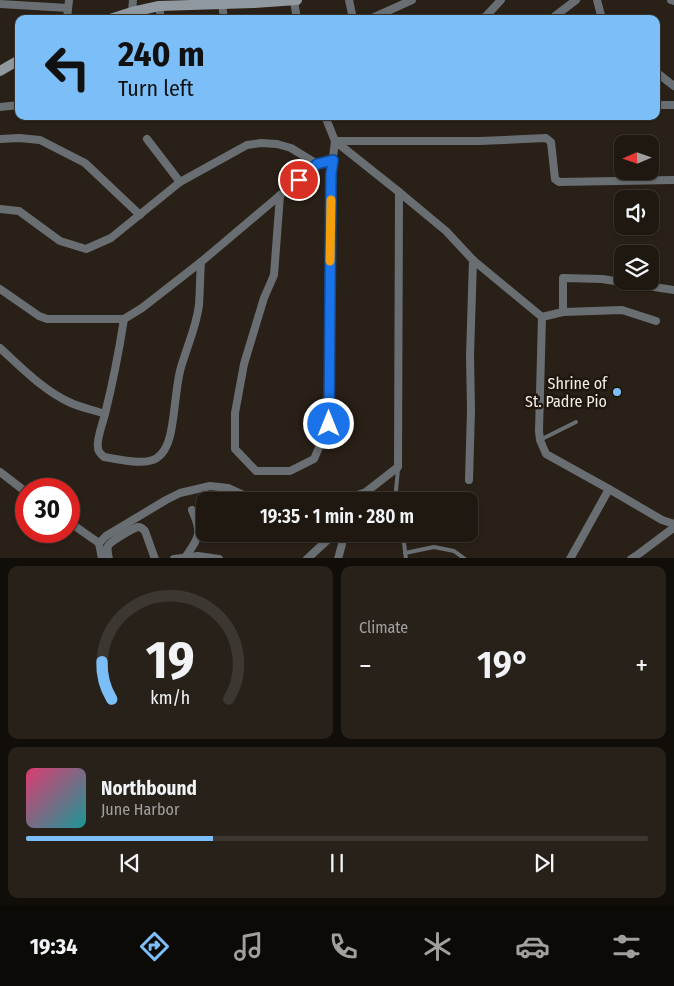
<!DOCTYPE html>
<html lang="en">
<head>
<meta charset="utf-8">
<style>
  :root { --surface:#1f1811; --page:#27211a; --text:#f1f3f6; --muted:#a1a09f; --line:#3c3731; --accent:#7bbef8 }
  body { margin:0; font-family:"Fira Sans Condensed",sans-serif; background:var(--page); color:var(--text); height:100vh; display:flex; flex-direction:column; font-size:19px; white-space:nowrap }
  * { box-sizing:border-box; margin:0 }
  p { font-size:16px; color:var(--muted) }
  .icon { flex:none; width:28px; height:28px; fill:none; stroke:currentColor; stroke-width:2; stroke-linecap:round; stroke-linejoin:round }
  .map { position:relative; height:558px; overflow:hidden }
  .drawer { display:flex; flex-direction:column; gap:8px; padding:8px; background:#110d09; flex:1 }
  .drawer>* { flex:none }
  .banner { position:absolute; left:15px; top:15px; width:645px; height:105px; border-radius:10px; box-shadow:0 1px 4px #0004,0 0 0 1px var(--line); background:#7bbef8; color:#111; overflow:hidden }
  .needle { width:32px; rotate:268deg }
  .buttons { position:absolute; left:614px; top:135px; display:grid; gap:10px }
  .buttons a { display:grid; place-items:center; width:45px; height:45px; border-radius:10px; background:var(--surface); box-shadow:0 1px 4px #0004,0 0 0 1px var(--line); font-size:25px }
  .speed { position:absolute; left:15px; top:478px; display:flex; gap:10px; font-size:25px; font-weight:700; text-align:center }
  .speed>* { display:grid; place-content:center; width:65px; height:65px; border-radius:50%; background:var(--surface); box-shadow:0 1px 4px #0004,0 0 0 1px var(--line); line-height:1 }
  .speed .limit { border:8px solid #d22; background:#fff; color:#111 }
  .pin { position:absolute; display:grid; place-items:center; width:42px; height:42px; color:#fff; margin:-21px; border:2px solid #fff; border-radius:50%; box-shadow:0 1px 5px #0007 }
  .me { position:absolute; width:55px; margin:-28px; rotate:0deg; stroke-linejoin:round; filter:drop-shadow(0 0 4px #0008) }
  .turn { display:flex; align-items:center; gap:18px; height:105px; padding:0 20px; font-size:22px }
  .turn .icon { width:65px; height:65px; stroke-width:2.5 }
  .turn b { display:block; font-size:35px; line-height:42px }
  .big { font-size:38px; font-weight:600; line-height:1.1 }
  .drawer .widget { flex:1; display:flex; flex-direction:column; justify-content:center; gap:8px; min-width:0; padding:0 18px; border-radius:10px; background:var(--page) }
  .drawer .dial { align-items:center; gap:0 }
  .dial svg { height:130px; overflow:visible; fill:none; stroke:var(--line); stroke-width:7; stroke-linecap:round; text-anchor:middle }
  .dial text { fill:var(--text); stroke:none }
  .song { display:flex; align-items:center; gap:15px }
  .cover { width:60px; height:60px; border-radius:8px; background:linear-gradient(135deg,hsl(340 70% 55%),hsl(180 70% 35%)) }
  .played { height:5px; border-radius:2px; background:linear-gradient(90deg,var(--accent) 30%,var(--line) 30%) }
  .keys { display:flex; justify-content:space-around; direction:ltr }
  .heat { display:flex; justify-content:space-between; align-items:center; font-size:28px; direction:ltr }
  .drawer .tiles { flex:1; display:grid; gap:8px; grid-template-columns:1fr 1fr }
  .widget:last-child { grid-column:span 2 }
  .trip { position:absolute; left:196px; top:492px; width:282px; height:50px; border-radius:10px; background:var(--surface); box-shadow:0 1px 4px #0004,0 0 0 1px var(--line); font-weight:600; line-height:50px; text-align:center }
  .tabs { display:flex; height:80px; justify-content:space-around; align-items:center; background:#0c0a07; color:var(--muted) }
  .tabs .icon { width:35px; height:35px }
  .tabs .selected { color:var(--accent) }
  .tabs b { font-size:22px; color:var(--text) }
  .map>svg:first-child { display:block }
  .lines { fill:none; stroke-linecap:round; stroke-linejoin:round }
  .lane { stroke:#696e72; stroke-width:4 }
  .street { stroke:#696e72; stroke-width:8 }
  .secondary { stroke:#9199a0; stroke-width:10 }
  .route-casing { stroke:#114b97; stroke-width:12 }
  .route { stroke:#1a73e8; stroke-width:9 }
  .slow { stroke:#f59e0b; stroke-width:9 }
  .poi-dot { fill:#7bbef8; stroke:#1f170e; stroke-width:2 }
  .labels { text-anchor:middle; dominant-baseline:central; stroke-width:5; stroke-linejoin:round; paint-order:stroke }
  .poi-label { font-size:16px; fill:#f2ece6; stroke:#1f170e; text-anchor:end }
</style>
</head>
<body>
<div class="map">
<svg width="674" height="559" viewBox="0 0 674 559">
  <rect width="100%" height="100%" fill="#292017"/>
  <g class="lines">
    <g class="lane">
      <path d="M 540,440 L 576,422"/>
      <path d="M 395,501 L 398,469"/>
      <path d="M 397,534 L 404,543 L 406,559"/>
      <path d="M 405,553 L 434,547 L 454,551 L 465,559"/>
    </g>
    <g class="street">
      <path d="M 349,0 L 353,19"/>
      <path d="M 597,0 L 602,19"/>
      <path d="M 671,0 L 674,1"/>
      <path d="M 294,1 L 297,19"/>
      <path d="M 0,4 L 68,8"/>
      <path d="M 222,4 L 224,19"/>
      <path d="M 159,6 L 161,19"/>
      <path d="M 132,12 L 133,0"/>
      <path d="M 67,19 L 69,0"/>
      <path d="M 370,19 L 412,0"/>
      <path d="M 482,19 L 487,15 L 501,0"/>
      <path d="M 553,19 L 555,16 L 576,0"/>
      <path d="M 656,72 L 674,86"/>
      <path d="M 656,105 L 674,105"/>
      <path d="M 0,107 L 19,105"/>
      <path d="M 325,116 L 335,141 L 399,192 L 446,231 L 473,260 L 542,317 L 539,431 L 540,440 L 546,454 L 609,489 L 662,520 L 674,524"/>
      <path d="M 0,139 L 19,138 L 40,140 L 85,163 L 140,215"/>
      <path d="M 147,139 L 180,182"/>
      <path d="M 280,195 L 274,275 L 264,298 L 244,364 L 235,413 L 235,449 L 256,471 L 290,471 L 314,459 L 329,424 L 331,174 L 335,141 L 480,141 L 546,138 L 551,142 L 555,179 L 559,182 L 674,180"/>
      <path d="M 0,209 L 19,211 L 60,241 L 86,249 L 111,238 L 180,182 L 247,145 L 261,143 L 277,144 L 291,148 L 317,164"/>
      <path d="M 0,289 L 39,316 L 47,319 L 124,319 L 142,308 L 201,262 L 317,164 L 333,160"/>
      <path d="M 563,312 L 563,278 L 602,279 L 674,290"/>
      <path d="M 542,317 L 563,312 L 622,310 L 656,321"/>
      <path d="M 124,319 C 119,351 113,382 105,414 C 103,423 96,439 98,448 C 98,452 101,454 104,457 C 118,459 145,466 157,458 C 164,453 168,444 170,436 C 175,415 175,393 180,371 C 186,348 196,329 199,305 C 200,291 200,276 201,262"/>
      <path d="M 0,348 C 22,368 44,391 71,403 C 82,408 94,410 105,414"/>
      <path d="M 0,472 L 26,492"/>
      <path d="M 469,480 L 471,410 L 470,356 L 473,260"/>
      <path d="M 322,501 L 346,499 L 366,492 L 398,467 L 399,192"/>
      <path d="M 69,522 L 99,543"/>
      <path d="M 186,556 C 200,537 202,532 192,510"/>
      <path d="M 102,559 L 99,543 L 106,536 L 166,500 L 180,493 L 210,486 L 228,488 L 252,499 L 263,501"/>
      <path d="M 109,559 C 108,555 107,550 108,546 C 110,542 133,528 138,527 C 142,527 143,529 145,531 L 155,559"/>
      <path d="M 174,559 L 198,556 L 219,559"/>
      <path d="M 307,559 L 334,534"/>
      <path d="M 338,559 L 342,544 L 343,534"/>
      <path d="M 570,559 L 609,489"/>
      <path d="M 631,559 L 640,553 L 672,529 L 674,525"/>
    </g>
    <g class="secondary">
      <path d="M 110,19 L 132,12 L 159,6 L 254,3 L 297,0"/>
      <path d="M 0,71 L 19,60"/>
    </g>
  </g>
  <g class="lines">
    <defs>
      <path id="route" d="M 299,180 L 317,164 L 333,160 L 331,174 L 329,424"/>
    </defs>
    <use href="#route" class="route-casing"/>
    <use href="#route" class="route"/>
    <path class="slow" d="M 330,261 L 331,200"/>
  </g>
  <circle class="poi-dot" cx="617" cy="392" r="5"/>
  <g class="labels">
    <g class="poi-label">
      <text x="607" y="383">Shrine of<tspan x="607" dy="18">St. Padre Pio</tspan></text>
    </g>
  </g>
</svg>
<div class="buttons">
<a><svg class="needle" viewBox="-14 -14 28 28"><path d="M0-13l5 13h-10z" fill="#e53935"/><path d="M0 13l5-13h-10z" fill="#a1a09f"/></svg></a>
<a><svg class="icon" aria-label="sound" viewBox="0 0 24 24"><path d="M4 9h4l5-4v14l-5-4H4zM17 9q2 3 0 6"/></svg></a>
<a><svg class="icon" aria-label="layers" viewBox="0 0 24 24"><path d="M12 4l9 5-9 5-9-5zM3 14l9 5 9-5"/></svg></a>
</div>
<div class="speed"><div class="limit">30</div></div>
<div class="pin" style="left:299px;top:180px;background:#d93025"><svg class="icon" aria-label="arrive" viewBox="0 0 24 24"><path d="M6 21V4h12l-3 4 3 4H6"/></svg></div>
<svg class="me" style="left:329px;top:424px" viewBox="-20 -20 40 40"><circle r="17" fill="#1a73e8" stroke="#fff" stroke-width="3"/><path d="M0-11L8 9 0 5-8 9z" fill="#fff"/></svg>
<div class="trip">19:35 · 1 min · 280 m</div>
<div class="banner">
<div class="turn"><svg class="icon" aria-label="left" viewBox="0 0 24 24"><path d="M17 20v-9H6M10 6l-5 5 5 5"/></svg><div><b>240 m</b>Turn left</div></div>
</div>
</div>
<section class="drawer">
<div class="tiles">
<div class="widget dial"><svg viewBox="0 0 100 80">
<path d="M14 69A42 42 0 1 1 86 69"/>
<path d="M14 69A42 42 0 0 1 8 46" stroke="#7bbef8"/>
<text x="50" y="56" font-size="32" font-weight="700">19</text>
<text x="50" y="72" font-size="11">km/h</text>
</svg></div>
<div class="widget"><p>Climate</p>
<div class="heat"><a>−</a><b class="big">19°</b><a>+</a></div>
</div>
<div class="widget">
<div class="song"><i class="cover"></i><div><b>Northbound</b><p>June Harbor</p></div></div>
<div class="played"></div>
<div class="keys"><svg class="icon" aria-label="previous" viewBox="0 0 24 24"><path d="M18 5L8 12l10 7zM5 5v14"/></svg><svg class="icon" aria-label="pause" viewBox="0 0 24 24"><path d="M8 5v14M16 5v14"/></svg><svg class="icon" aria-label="next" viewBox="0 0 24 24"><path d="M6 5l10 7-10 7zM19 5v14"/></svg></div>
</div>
</div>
</section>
<nav class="tabs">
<b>19:34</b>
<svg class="icon selected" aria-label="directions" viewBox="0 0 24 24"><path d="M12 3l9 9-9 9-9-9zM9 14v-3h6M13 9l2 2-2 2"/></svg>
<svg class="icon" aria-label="music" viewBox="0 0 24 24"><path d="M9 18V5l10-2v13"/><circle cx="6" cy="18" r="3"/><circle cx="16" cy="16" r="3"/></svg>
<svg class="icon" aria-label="phone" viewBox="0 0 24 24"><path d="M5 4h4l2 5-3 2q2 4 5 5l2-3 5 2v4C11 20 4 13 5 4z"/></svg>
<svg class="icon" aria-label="climate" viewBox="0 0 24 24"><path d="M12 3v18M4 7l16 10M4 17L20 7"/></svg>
<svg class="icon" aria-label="car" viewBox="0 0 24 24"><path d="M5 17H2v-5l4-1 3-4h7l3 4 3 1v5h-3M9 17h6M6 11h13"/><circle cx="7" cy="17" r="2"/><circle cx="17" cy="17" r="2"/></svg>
<svg class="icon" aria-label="filters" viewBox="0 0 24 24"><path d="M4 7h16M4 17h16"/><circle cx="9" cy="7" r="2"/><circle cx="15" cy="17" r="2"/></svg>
</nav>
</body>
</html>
